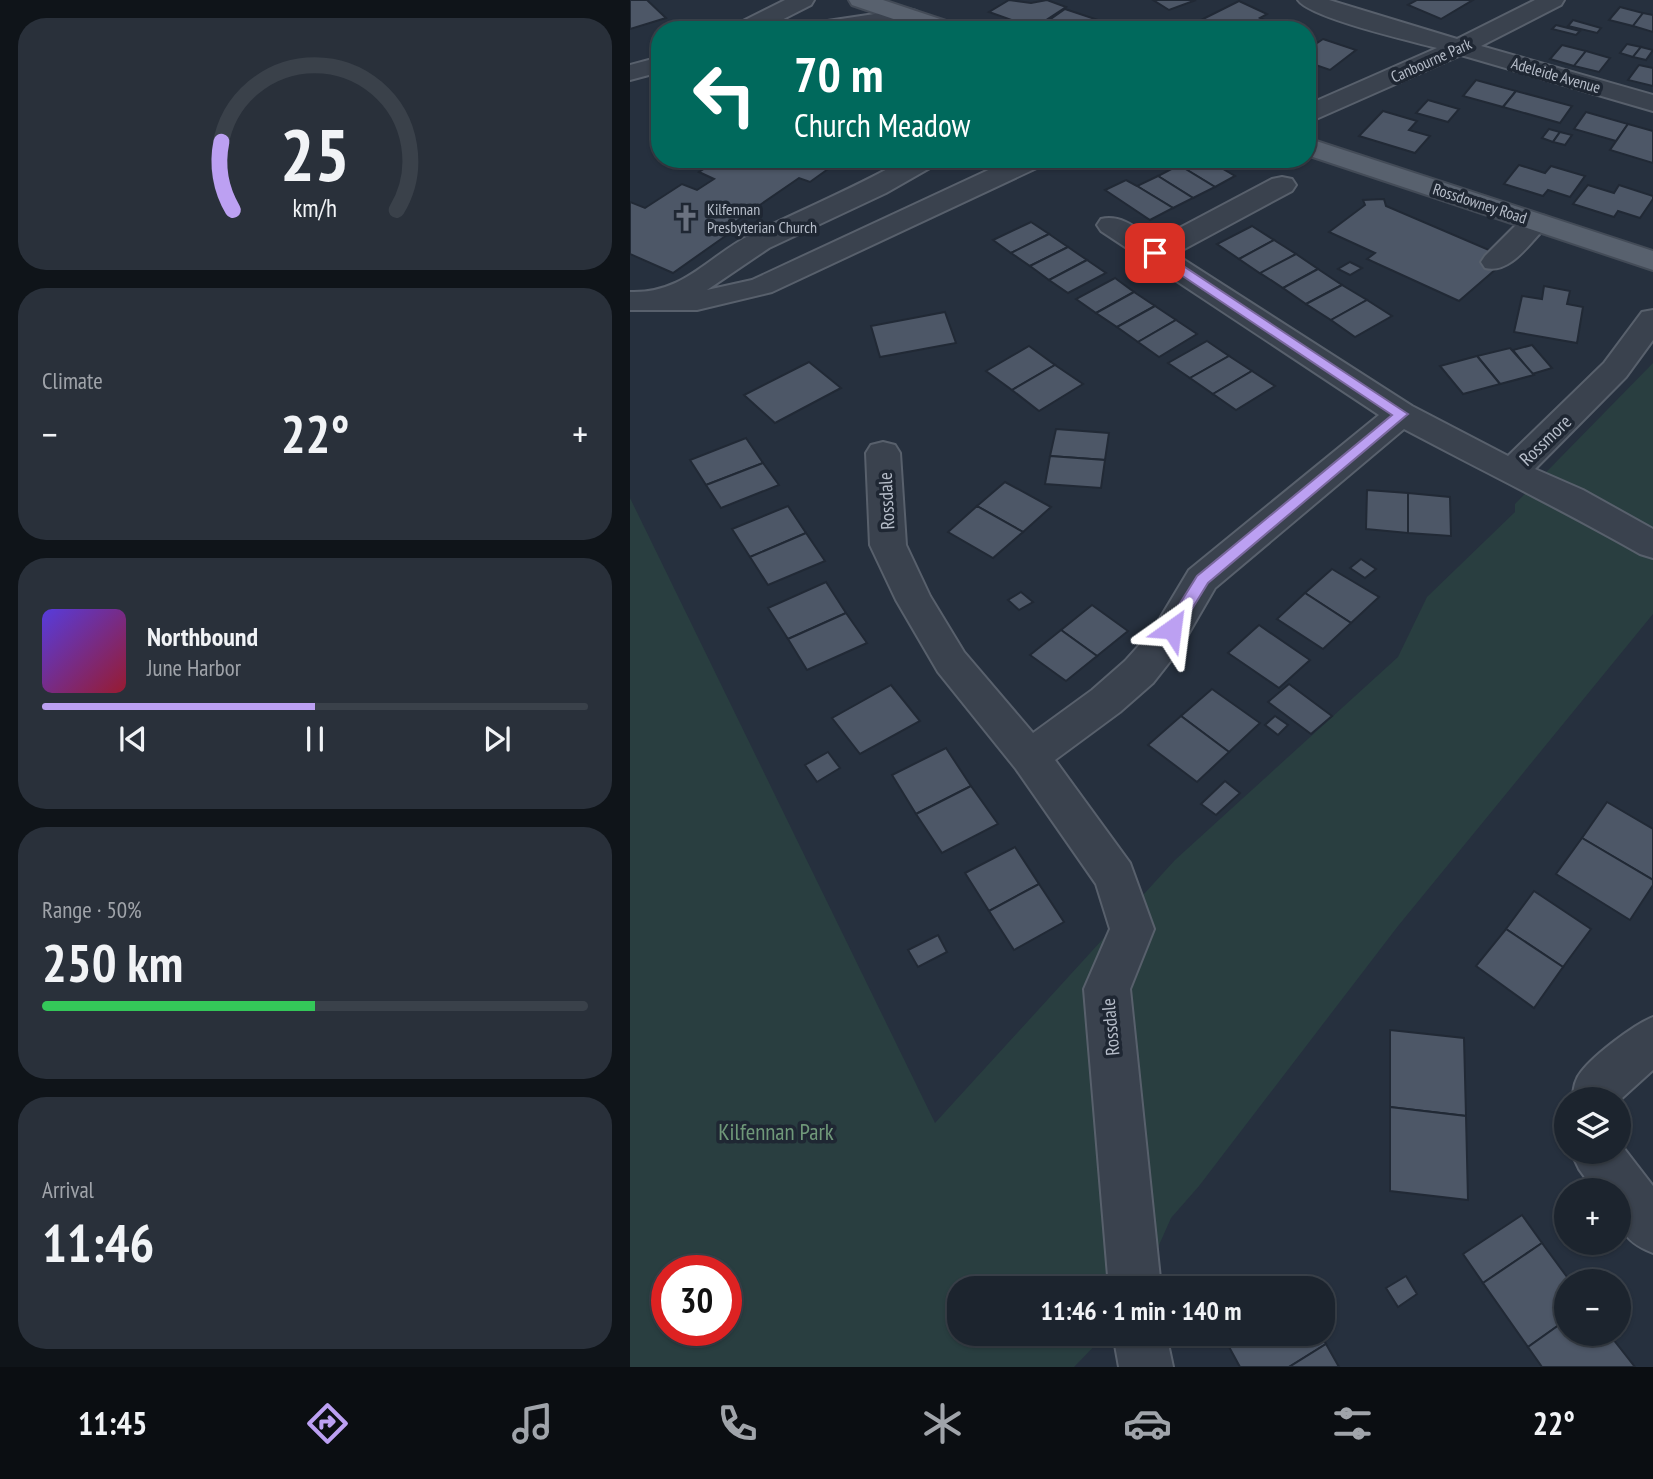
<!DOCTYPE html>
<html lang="en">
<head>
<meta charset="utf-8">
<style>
  :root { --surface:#1c242e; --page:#29303a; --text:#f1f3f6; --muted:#a0a4aa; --line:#3a414a; --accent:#bca0f2 }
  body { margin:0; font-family:"PT Sans Narrow",sans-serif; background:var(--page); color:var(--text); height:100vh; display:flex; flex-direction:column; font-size:26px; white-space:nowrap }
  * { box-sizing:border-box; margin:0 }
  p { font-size:23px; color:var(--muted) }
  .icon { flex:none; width:38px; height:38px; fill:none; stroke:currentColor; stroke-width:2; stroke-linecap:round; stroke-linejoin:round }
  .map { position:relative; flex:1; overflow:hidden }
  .side { display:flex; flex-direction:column; gap:18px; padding:18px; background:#0f1419; width:630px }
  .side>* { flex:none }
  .guide { position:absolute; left:21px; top:21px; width:665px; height:147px; border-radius:28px; box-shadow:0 2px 5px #0004,0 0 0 2px var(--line); background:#00695c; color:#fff; overflow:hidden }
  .buttons { position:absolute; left:924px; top:1087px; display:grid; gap:14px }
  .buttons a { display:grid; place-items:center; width:77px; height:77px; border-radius:50%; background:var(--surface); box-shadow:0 2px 5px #0004,0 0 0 2px var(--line); font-size:35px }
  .speed { position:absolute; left:21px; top:1255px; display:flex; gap:14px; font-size:35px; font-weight:700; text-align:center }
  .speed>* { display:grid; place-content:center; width:91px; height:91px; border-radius:50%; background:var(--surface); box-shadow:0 2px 5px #0004,0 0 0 2px var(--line); line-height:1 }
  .speed .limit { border:10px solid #d22; background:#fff; color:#111 }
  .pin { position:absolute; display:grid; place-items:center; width:60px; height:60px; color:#fff; margin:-30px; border-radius:14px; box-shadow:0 4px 10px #0006 }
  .me { position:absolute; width:77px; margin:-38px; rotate:31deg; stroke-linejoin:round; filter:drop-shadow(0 0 5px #0008) }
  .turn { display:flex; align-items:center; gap:24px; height:147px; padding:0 28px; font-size:32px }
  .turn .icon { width:91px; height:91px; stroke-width:2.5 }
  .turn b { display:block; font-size:49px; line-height:60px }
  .big { font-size:52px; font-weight:800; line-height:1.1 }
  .side .card { flex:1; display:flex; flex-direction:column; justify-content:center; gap:10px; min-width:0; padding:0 24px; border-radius:28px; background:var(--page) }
  .side .dial { align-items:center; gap:0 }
  .dial svg { height:182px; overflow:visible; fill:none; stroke:var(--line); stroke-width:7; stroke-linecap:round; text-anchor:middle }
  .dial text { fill:var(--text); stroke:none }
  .song { display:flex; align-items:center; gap:21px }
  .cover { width:84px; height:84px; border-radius:10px; background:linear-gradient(135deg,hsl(250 70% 55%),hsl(350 70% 35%)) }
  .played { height:7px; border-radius:4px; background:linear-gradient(90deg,var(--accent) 50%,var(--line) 50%) }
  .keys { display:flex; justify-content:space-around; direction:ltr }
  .heat { display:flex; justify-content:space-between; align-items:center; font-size:38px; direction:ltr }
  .charge { height:10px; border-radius:5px; background:linear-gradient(90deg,#34c759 50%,var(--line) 0) }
  .trip { position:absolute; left:317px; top:1276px; width:388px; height:70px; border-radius:28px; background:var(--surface); box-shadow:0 2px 5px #0004,0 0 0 2px var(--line); font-weight:800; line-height:70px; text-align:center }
  .dock { display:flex; height:112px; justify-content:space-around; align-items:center; background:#0b0e12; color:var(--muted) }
  .dock .icon { width:49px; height:49px }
  .dock .active { color:var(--accent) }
  .dock b { font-size:32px; color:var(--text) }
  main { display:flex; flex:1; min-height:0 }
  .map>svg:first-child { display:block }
  .green { fill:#293e40; fill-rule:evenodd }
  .building { fill:#4d5767; stroke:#212935; stroke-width:2 }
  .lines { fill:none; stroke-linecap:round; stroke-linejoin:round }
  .minor-casing { stroke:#58606c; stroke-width:4 }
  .major-casing { stroke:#434b57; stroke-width:4 }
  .minor { fill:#3a424e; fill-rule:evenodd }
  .major { fill:#58616e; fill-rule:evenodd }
  .route { fill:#bca0f2; stroke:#7a689d; stroke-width:2 }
  .labels { text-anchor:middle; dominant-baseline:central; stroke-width:7; stroke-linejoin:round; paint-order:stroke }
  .far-street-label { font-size:16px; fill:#b6bdc9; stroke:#1f2733 }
  .far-poi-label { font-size:16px; fill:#b6bdc9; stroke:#1f2733; text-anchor:start }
  .street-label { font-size:19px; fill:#b6bdc9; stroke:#1f2733 }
  .near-park-label { font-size:23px; fill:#6f9879; stroke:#1f2733 }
</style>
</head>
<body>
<main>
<section class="side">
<div class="card dial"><svg viewBox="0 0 100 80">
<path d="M14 69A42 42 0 1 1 86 69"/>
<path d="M14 69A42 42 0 0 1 9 39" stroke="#bca0f2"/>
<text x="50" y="56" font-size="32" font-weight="700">25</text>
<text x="50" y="72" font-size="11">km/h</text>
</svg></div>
<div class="card"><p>Climate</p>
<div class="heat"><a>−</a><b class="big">22°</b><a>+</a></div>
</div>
<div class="card">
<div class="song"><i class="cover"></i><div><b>Northbound</b><p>June Harbor</p></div></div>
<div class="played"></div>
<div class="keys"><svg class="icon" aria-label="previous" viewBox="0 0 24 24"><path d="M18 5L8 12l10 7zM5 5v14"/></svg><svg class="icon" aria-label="pause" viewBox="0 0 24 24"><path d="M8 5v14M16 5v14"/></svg><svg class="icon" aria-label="next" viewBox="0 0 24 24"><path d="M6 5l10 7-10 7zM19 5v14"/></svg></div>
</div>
<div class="card"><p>Range · 50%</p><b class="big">250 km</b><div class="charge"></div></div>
<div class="card"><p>Arrival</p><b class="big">11:46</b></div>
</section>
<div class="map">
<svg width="1023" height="1367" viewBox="0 0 1023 1367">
  <rect width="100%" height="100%" fill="#26303e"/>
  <path class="green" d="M 1023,363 L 1023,614 L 768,926 L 569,1186 L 541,1218 L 510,1288 L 329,1288 L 329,1334 L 476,1334 L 444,1367 L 0,1367 L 0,498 L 305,1123 L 545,860 L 768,657 L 797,597 L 885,512 L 885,504 ZM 37,1270 L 96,1270 L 96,1330 L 37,1330 Z"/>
  <g class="building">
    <path d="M 0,0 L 17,0 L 36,18 L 0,29 Z"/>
    <path d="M 379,0 L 401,3 L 417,0 L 436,7 L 404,28 L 359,12 Z"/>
    <path d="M 523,0 L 566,0 L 539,10 Z"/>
    <path d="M 787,0 L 843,0 L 811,19 L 778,5 Z"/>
    <path d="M 609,1 L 637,14 L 630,18 L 656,30 L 596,30 L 591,27 L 585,30 L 551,30 Z"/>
    <path d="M 990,7 L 1013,13 L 1003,26 L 979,20 Z"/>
    <path d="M 435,9 L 483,25 L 476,30 L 405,30 Z"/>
    <path d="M 1013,13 L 1023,15 L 1023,32 L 1003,26 Z"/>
    <path d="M 501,20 L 517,24 L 510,30 L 489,30 Z"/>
    <path d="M 943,20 L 971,28 L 967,33 L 938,26 Z"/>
    <path d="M 926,25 L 950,31 L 946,35 L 922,29 Z"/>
    <path d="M 693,39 L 726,50 L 700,70 L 677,62 L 677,50 Z"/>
    <path d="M 997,44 L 1011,47 L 1003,57 L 990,53 Z"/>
    <path d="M 932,45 L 956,51 L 944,66 L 920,59 Z"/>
    <path d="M 1011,47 L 1023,50 L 1016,60 L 1003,57 Z"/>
    <path d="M 956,51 L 980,58 L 969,72 L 944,66 Z"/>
    <path d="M 1009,65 L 1023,68 L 1023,86 L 998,80 Z"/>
    <path d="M 846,80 L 886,91 L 873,107 L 833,96 Z"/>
    <path d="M 886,91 L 942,106 L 930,123 L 873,107 Z"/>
    <path d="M 798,100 L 829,109 L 818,122 L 786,113 Z"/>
    <path d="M 753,111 L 787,121 L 779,130 L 800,136 L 785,153 L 729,136 Z"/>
    <path d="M 956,112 L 998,124 L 986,141 L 944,129 Z"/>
    <path d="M 998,124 L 1023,131 L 1023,163 L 980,150 Z"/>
    <path d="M 919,129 L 930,132 L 923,142 L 912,138 Z"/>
    <path d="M 930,132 L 942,135 L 935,145 L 923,142 Z"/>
    <path d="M 89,159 L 212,159 L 180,182 L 169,178 L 98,227 L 104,230 L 43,273 L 0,254 L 0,202 L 15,208 L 52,184 L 67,190 L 84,179 L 69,172 Z"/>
    <path d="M 562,159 L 576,159 L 605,176 L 585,187 L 549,165 Z"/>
    <path d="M 549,165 L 585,187 L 563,198 L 528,176 Z"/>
    <path d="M 889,165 L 915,173 L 921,166 L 955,176 L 940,197 L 918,190 L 913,196 L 874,184 Z"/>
    <path d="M 528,176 L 563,198 L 543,208 L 507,186 Z"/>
    <path d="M 496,180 L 507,186 L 543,208 L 520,220 L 475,190 Z"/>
    <path d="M 958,185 L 984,193 L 989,185 L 1023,196 L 1023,199 L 1010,218 L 988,211 L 984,217 L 943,204 Z"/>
    <path d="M 754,199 L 756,206 L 866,253 L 853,263 L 866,269 L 829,301 L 737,259 L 745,253 L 699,232 L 735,205 L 733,200 Z"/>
    <path d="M 401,222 L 419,234 L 381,253 L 363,240 Z"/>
    <path d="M 622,226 L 644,240 L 609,259 L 587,244 Z"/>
    <path d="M 419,234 L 438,247 L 400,266 L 381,253 Z"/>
    <path d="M 644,240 L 666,254 L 631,274 L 609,259 Z"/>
    <path d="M 438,247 L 457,260 L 419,280 L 400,266 Z"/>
    <path d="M 666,254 L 688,269 L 653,288 L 630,273 Z"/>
    <path d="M 457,260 L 476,273 L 438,293 L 419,280 Z"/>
    <path d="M 720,262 L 732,268 L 720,275 L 708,269 Z"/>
    <path d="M 688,269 L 712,285 L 676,304 L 653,288 Z"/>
    <path d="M 485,278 L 504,292 L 466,313 L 446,299 Z"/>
    <path d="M 712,285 L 737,300 L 701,320 L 676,304 Z"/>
    <path d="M 914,286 L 940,291 L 937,304 L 953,307 L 947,343 L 884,332 L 892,296 L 912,299 Z"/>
    <path d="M 504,292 L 525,306 L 487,327 L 466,313 Z"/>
    <path d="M 737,300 L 762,316 L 725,337 L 701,320 Z"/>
    <path d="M 525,306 L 546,320 L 508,342 L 487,327 Z"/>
    <path d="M 315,312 L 326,343 L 250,357 L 241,326 Z"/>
    <path d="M 546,320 L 567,334 L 529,357 L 508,342 Z"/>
    <path d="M 577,341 L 599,356 L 560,378 L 538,363 Z"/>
    <path d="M 902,345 L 922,368 L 902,374 L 883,350 Z"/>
    <path d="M 399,346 L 425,365 L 382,390 L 356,371 Z"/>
    <path d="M 880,348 L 904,375 L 870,384 L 847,356 Z"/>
    <path d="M 599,356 L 622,371 L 583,394 L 560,378 Z"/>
    <path d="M 847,356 L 870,384 L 833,394 L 810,366 Z"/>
    <path d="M 179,362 L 211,388 L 145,423 L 114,395 Z"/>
    <path d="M 425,365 L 453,384 L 409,411 L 382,390 Z"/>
    <path d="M 622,371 L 645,386 L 606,410 L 583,394 Z"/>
    <path d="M 426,429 L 479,433 L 475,460 L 420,456 Z"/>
    <path d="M 116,438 L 133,463 L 76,485 L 60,460 Z"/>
    <path d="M 420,456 L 475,460 L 471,488 L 415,484 Z"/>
    <path d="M 133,463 L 149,485 L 91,508 L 76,485 Z"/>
    <path d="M 375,482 L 421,507 L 393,532 L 347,506 Z"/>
    <path d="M 737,490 L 778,493 L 778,533 L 736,529 Z"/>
    <path d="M 778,493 L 820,497 L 821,536 L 778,533 Z"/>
    <path d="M 158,506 L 176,533 L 120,557 L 102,529 Z"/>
    <path d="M 347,506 L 393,532 L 363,558 L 318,532 Z"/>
    <path d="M 176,533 L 195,561 L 138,585 L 120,557 Z"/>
    <path d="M 731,559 L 746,569 L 735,578 L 720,568 Z"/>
    <path d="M 702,569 L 749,597 L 721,623 L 675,593 Z"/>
    <path d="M 196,582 L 216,613 L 158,639 L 138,608 Z"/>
    <path d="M 391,592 L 403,602 L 389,610 L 378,600 Z"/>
    <path d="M 675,593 L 721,623 L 693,649 L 647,619 Z"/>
    <path d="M 462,605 L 498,631 L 467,656 L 431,630 Z"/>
    <path d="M 216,613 L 237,643 L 177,670 L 158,639 Z"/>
    <path d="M 629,625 L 680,660 L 649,688 L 598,653 Z"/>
    <path d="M 431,630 L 467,656 L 436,681 L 400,655 Z"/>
    <path d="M 659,684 L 702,716 L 681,734 L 638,702 Z"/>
    <path d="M 261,685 L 290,721 L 230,754 L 202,718 Z"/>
    <path d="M 582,689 L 630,723 L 599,752 L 551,716 Z"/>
    <path d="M 551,716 L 599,752 L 567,782 L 518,745 Z"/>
    <path d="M 645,716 L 658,725 L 648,735 L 635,725 Z"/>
    <path d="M 316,748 L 341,786 L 286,814 L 262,775 Z"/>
    <path d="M 198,752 L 210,768 L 187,782 L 175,765 Z"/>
    <path d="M 595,781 L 610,793 L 586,815 L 571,804 Z"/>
    <path d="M 341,786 L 368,824 L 312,853 L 286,814 Z"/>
    <path d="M 977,802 L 1023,829 L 1023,880 L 952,838 Z"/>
    <path d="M 952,838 L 1023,880 L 1023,885 L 1000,920 L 926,874 Z"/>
    <path d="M 385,847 L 409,884 L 359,911 L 335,873 Z"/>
    <path d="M 409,884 L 434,922 L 384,950 L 359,911 Z"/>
    <path d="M 904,891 L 961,929 L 933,967 L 876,929 Z"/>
    <path d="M 876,929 L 933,967 L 904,1008 L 846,966 Z"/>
    <path d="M 308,935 L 317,952 L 288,967 L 278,950 Z"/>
    <path d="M 760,1030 L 834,1038 L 836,1116 L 760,1107 Z"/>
    <path d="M 760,1107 L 836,1116 L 838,1200 L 760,1191 Z"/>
    <path d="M 892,1215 L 912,1243 L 853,1283 L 833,1254 Z"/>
    <path d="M 912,1243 L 940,1281 L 936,1281 L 936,1320 L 898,1347 L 853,1283 Z"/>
    <path d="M 776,1276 L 787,1294 L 768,1307 L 756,1288 Z"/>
    <path d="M 936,1320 L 936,1334 L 979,1334 L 1005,1367 L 912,1367 L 898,1347 Z"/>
    <path d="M 592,1334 L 690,1334 L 696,1344 L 659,1367 L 610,1367 Z"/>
    <path d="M 696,1344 L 709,1367 L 659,1367 Z"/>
  </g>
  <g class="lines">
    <defs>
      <g id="minor">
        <path d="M 155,0 L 184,0 L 181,5 L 132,30 L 101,30 L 105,25 Z"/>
        <path d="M 668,0 L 699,0 L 827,39 L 905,0 L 934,0 L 931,5 L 851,46 L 1023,95 L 1023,111 L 831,55 L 677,123 L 677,105 L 807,48 C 781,41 680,18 668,0 Z"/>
        <path d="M 278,9 L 286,11 L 290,16 L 286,21 L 233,30 L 172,30 L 176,25 L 184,23 Z"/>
        <path d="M 30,57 L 30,72 L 0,80 L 0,65 Z"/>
        <path d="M 276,159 L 309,159 L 305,165 L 256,193 L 139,248 L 77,290 L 122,280 L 382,159 L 417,159 L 413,165 L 142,292 L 67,310 L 0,310 L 0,292 C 54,294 78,256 122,234 C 174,209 226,187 276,159 Z"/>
        <path d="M 652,177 L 662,179 L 666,185 L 662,191 L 545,254 L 782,406 L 878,456 L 974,363 L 1012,312 L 1023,310 L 1023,340 L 996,377 L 905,469 L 953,490 L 1023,529 L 1023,558 L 1010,554 C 933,510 853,471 774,429 L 585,588 L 549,650 L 523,683 L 490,712 L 425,760 L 500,863 L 524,929 L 500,989 L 531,1288 L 479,1288 L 454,989 L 480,929 L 466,884 L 386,769 L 308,672 L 266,600 L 240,545 L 236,453 L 241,445 L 253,442 L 265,445 L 270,453 L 276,545 L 300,596 L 334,652 L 403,733 L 462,690 L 495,661 L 523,630 L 559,570 L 749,415 L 471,231 L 467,225 L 471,219 C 492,214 509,230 525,241 L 642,179 Z"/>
        <path d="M 905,214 L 915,216 L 919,222 L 915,228 C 898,245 880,274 855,268 L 851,262 L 855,256 L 895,216 Z"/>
        <path d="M 1023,1017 L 1023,1070 L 991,1099 L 989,1104 L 989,1099 L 943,1099 C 943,1090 945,1079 951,1072 C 964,1055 1003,1025 1023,1017 Z"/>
        <path d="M 989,1142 L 1023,1186 L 1023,1253 C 988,1239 989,1225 989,1190 L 964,1190 L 949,1169 L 941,1152 L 989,1152 Z"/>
        <path d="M 483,1334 L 536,1334 L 543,1367 L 489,1367 Z"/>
      </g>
      <g id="major">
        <path d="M 219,0 L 253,0 L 328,25 L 332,30 L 296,30 L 222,5 Z"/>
        <path d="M 677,138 L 1023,251 L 1023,270 L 677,155 Z"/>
      </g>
    </defs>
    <use href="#minor" class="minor-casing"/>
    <use href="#major" class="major-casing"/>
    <use href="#minor" class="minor"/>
    <use href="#major" class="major"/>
  </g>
  <path class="route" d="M 521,250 L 529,250 L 778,414 L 578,583 L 547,633 L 542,634 L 534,629 L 567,576 L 762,415 L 521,255 Z"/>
  <defs>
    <symbol id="church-bare" viewBox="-9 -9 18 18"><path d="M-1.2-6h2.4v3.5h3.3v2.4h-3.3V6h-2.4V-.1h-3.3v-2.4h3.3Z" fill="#6b7280" stroke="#1f2733" stroke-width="2.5" paint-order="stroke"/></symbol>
  </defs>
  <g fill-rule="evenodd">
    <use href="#church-bare" x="37" y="199" width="38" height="38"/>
  </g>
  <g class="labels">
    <g class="far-street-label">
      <text transform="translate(801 60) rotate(-24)">Canbourne Park</text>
      <text transform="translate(926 75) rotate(16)">Adeleide Avenue</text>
      <text transform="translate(850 203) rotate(18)">Rossdowney Road</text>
    </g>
    <g class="far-poi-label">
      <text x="77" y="209">Kilfennan<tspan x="77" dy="18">Presbyterian Church</tspan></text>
    </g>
    <g class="street-label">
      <text transform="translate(915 440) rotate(-44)">Rossmore</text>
      <text transform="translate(256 501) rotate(-93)">Rossdale</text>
      <text transform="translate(480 1027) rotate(-95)">Rossdale</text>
    </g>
    <g class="near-park-label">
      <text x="146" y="1131">Kilfennan Park</text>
    </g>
  </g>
</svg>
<div class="buttons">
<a><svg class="icon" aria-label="layers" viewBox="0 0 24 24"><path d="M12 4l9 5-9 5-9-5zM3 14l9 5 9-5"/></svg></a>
<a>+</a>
<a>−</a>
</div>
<div class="speed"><div class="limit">30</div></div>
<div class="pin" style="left:525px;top:253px;background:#d93025"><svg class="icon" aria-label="arrive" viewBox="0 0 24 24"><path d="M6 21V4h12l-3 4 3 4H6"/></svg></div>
<svg class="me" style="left:542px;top:629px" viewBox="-20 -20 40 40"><path d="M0-17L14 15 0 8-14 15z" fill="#bca0f2" stroke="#fff" stroke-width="4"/></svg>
<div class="trip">11:46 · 1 min · 140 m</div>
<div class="guide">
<div class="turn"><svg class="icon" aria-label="left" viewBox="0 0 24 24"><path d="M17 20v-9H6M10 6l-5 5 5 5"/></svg><div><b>70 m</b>Church Meadow</div></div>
</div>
</div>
</main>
<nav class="dock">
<b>11:45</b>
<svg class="icon active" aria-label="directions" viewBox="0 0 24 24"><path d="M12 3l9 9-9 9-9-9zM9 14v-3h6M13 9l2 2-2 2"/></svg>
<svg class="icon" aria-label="music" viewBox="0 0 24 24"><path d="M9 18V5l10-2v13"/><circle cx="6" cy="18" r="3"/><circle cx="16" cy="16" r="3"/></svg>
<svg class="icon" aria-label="phone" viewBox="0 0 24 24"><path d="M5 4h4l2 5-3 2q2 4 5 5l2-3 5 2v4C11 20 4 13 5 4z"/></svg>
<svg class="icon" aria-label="climate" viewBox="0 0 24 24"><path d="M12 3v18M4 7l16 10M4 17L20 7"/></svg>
<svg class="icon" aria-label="car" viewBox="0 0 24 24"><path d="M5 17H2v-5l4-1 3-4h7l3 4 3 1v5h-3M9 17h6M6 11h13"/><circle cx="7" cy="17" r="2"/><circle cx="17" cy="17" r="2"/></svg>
<svg class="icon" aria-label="filters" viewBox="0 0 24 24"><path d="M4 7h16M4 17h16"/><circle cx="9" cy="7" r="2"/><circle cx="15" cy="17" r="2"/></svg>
<b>22°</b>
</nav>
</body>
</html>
